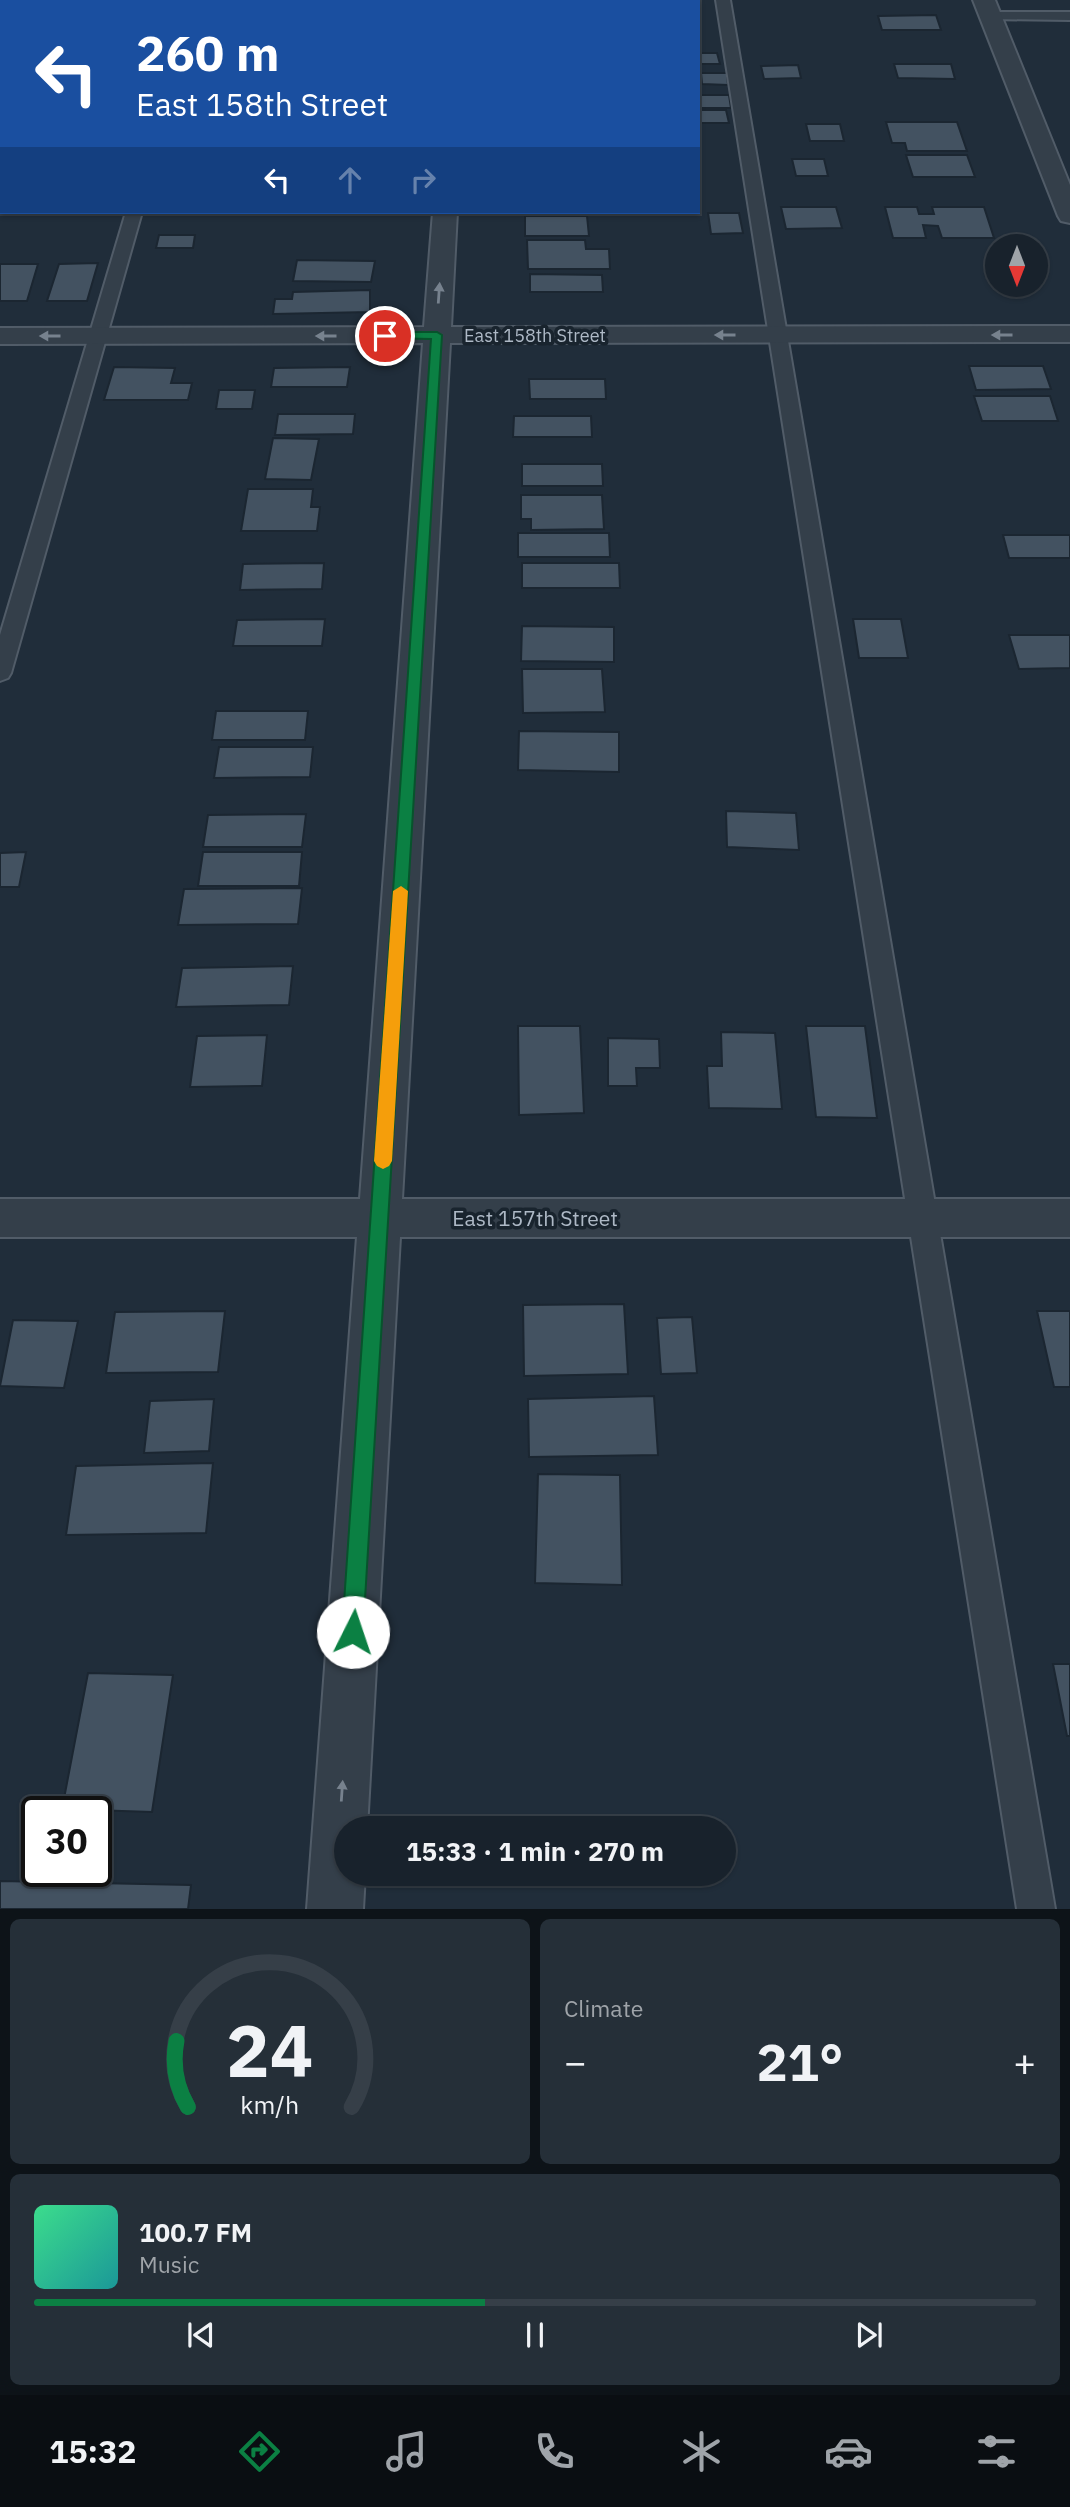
<!DOCTYPE html>
<html lang="en">
<head>
<meta charset="utf-8">
<style>
  :root { --surface:#18222c; --page:#252f38; --text:#f1f3f6; --muted:#9fa4a9; --line:#363f48; --accent:#0b8043 }
  body { margin:0; font-family:"IBM Plex Sans",sans-serif; background:var(--page); color:var(--text); height:100vh; display:flex; flex-direction:column; font-size:26px; white-space:nowrap }
  * { box-sizing:border-box; margin:0 }
  p { font-size:23px; color:var(--muted) }
  .icon { flex:none; width:38px; height:38px; fill:none; stroke:currentColor; stroke-width:2; stroke-linecap:round; stroke-linejoin:round }
  .map { position:relative; height:1909px; overflow:hidden }
  .panel { display:flex; flex-direction:column; gap:10px; padding:10px; background:#0d1318; flex:1 }
  .panel>* { flex:none }
  .guide { position:absolute; left:0px; top:0px; width:700px; height:214px; box-shadow:0 2px 5px #0004,0 0 0 2px var(--line); background:#1a4fa0; color:#fff; overflow:hidden }
  .needle { width:46px; rotate:180deg }
  .buttons { position:absolute; left:985px; top:234px; display:grid; gap:14px }
  .buttons a { display:grid; place-items:center; width:63px; height:63px; border-radius:50%; background:var(--surface); box-shadow:0 2px 5px #0004,0 0 0 2px var(--line); font-size:35px }
  .speed { position:absolute; left:21px; top:1796px; display:flex; gap:14px; font-size:35px; font-weight:700; text-align:center }
  .speed>* { display:grid; place-content:center; width:91px; height:91px; border-radius:50%; background:var(--surface); box-shadow:0 2px 5px #0004,0 0 0 2px var(--line); line-height:1 }
  .speed .limit { border:4px solid #111; border-radius:10px; background:#fff; color:#111 }
  .pin { position:absolute; display:grid; place-items:center; width:60px; height:60px; color:#fff; margin:-30px; border:4px solid #fff; border-radius:50%; box-shadow:0 2px 7px #0007 }
  .me { position:absolute; width:77px; margin:-38px; rotate:4deg; stroke-linejoin:round; filter:drop-shadow(0 0 5px #0008) }
  .turn { display:flex; align-items:center; gap:24px; height:147px; padding:0 21px; font-size:32px }
  .turn .icon { width:91px; height:91px; stroke-width:2.5 }
  .turn b { display:block; font-size:49px; line-height:60px }
  .lanes { display:flex; align-items:center; height:66px; padding:0 21px; background:#0003; justify-content:center; gap:35px; direction:ltr }
  .lanes .off { opacity:.35 }
  .big { font-size:52px; font-weight:700; line-height:1.1 }
  .panel .tile { flex:1; display:flex; flex-direction:column; justify-content:center; gap:10px; min-width:0; padding:0 24px; border-radius:10px; background:var(--page) }
  .panel .dial { align-items:center; gap:0 }
  .dial svg { height:182px; overflow:visible; fill:none; stroke:var(--line); stroke-width:7; stroke-linecap:round; text-anchor:middle }
  .dial text { fill:var(--text); stroke:none }
  .song { display:flex; align-items:center; gap:21px }
  .cover { width:84px; height:84px; border-radius:10px; background:linear-gradient(135deg,hsl(150 70% 55%),hsl(180 70% 35%)) }
  .played { height:7px; border-radius:4px; background:linear-gradient(90deg,var(--accent) 45%,var(--line) 45%) }
  .keys { display:flex; justify-content:space-around; direction:ltr }
  .heat { display:flex; justify-content:space-between; align-items:center; font-size:38px; direction:ltr }
  .panel .tiles { flex:1; display:grid; gap:10px; grid-template-columns:1fr 1fr }
  .tile:last-child { grid-column:span 2 }
  .trip { position:absolute; left:334px; top:1816px; width:402px; height:70px; border-radius:35px; background:var(--surface); box-shadow:0 2px 5px #0004,0 0 0 2px var(--line); font-weight:700; line-height:70px; text-align:center }
  .tabs { display:flex; height:112px; justify-content:space-around; align-items:center; background:#0a0e12; color:var(--muted) }
  .tabs .icon { width:49px; height:49px }
  .tabs .on { color:var(--accent) }
  .tabs b { font-size:32px; color:var(--text) }
  .map>svg:first-child { display:block }
  .building { fill:#435261; stroke:#1b2631; stroke-width:2 }
  .lines { fill:none; stroke-linecap:round; stroke-linejoin:round }
  .service-casing { stroke:#515c68; stroke-width:4 }
  .minor-casing { stroke:#515c68; stroke-width:4 }
  .service { fill:#343f4a; fill-rule:evenodd }
  .minor { fill:#343f4a; fill-rule:evenodd }
  .oneway { fill:#77828e }
  .route { fill:#0b8043; stroke:#07532c; stroke-width:2 }
  .slow { fill:#f59e0b }
  .labels { text-anchor:middle; dominant-baseline:central; stroke-width:7; stroke-linejoin:round; paint-order:stroke }
  .far-street-label { font-size:18px; fill:#aeb9c6; stroke:#19242e }
  .street-label { font-size:21px; fill:#aeb9c6; stroke:#19242e }
</style>
</head>
<body>
<div class="map">
<svg width="1070" height="1909" viewBox="0 0 1070 1909">
  <rect width="100%" height="100%" fill="#202d3a"/>
  <g class="building">
    <path d="M 42,0 L 141,0 L 41,2 Z"/>
    <path d="M 936,15 L 941,30 L 882,30 L 878,16 Z"/>
    <path d="M 698,53 L 717,53 L 720,64 L 698,64 Z"/>
    <path d="M 894,64 L 951,64 L 955,79 L 898,78 Z"/>
    <path d="M 798,65 L 801,78 L 764,79 L 761,66 Z"/>
    <path d="M 701,73 L 727,73 L 728,85 L 702,84 Z"/>
    <path d="M 698,95 L 729,95 L 731,108 L 698,108 Z"/>
    <path d="M 698,110 L 726,110 L 729,123 L 698,123 Z"/>
    <path d="M 886,122 L 957,122 L 967,151 L 907,151 L 905,143 L 892,143 Z"/>
    <path d="M 806,124 L 840,124 L 844,141 L 810,141 Z"/>
    <path d="M 906,155 L 967,155 L 975,177 L 913,177 Z"/>
    <path d="M 792,159 L 824,159 L 828,176 L 796,176 Z"/>
    <path d="M 781,207 L 836,207 L 842,228 L 786,229 Z"/>
    <path d="M 885,207 L 917,207 L 919,214 L 934,214 L 932,207 L 984,207 L 994,238 L 942,238 L 938,226 L 923,225 L 926,238 L 893,238 Z"/>
    <path d="M 708,213 L 739,213 L 743,233 L 711,234 Z"/>
    <path d="M 525,216 L 587,216 L 589,236 L 525,236 Z"/>
    <path d="M 159,235 L 195,235 L 193,248 L 156,248 Z"/>
    <path d="M 527,240 L 585,240 L 586,249 L 609,249 L 610,269 L 528,269 Z"/>
    <path d="M 297,260 L 375,261 L 371,282 L 293,281 Z"/>
    <path d="M 98,263 L 87,301 L 47,301 L 59,264 Z"/>
    <path d="M 0,264 L 38,264 L 27,301 L 0,301 Z"/>
    <path d="M 530,274 L 602,275 L 603,292 L 530,292 Z"/>
    <path d="M 370,290 L 370,312 L 273,314 L 275,299 L 292,299 L 293,292 Z"/>
    <path d="M 969,366 L 1043,366 L 1051,389 L 976,390 Z"/>
    <path d="M 114,367 L 175,368 L 171,383 L 192,383 L 188,400 L 104,400 Z"/>
    <path d="M 350,367 L 347,387 L 271,387 L 274,368 Z"/>
    <path d="M 529,379 L 605,379 L 606,399 L 530,399 Z"/>
    <path d="M 219,390 L 255,390 L 252,409 L 216,409 Z"/>
    <path d="M 974,396 L 1050,396 L 1058,421 L 982,421 Z"/>
    <path d="M 278,414 L 355,414 L 353,434 L 275,435 Z"/>
    <path d="M 514,416 L 591,416 L 592,437 L 513,437 Z"/>
    <path d="M 273,438 L 319,439 L 311,480 L 265,479 Z"/>
    <path d="M 522,464 L 602,464 L 603,486 L 522,486 Z"/>
    <path d="M 248,489 L 313,489 L 311,507 L 320,507 L 317,531 L 241,531 Z"/>
    <path d="M 521,495 L 602,495 L 604,529 L 531,530 L 531,519 L 521,519 Z"/>
    <path d="M 518,533 L 609,533 L 610,557 L 518,557 Z"/>
    <path d="M 1003,535 L 1070,535 L 1070,558 L 1009,558 Z"/>
    <path d="M 324,563 L 322,589 L 240,590 L 243,564 Z"/>
    <path d="M 522,563 L 619,563 L 620,588 L 522,588 Z"/>
    <path d="M 325,619 L 322,646 L 233,646 L 237,620 Z"/>
    <path d="M 853,619 L 901,619 L 908,658 L 859,658 Z"/>
    <path d="M 522,626 L 614,627 L 614,662 L 521,661 Z"/>
    <path d="M 1009,635 L 1070,635 L 1070,668 L 1019,669 Z"/>
    <path d="M 522,669 L 602,669 L 605,712 L 523,713 Z"/>
    <path d="M 216,711 L 308,711 L 305,740 L 212,740 Z"/>
    <path d="M 519,731 L 619,732 L 619,772 L 518,770 Z"/>
    <path d="M 219,747 L 313,747 L 310,777 L 214,778 Z"/>
    <path d="M 726,811 L 796,813 L 799,850 L 727,847 Z"/>
    <path d="M 306,814 L 302,847 L 203,847 L 208,815 Z"/>
    <path d="M 26,852 L 19,887 L 0,887 L 0,853 Z"/>
    <path d="M 203,852 L 302,852 L 299,886 L 198,886 Z"/>
    <path d="M 302,888 L 298,924 L 178,925 L 184,889 Z"/>
    <path d="M 293,966 L 289,1005 L 176,1007 L 182,968 Z"/>
    <path d="M 518,1026 L 580,1026 L 584,1113 L 519,1115 Z"/>
    <path d="M 806,1026 L 865,1026 L 877,1118 L 816,1117 Z"/>
    <path d="M 721,1032 L 775,1033 L 782,1109 L 709,1108 L 707,1066 L 722,1066 Z"/>
    <path d="M 267,1035 L 262,1086 L 190,1087 L 197,1036 Z"/>
    <path d="M 608,1038 L 659,1039 L 660,1068 L 636,1068 L 637,1086 L 608,1086 Z"/>
    <path d="M 624,1304 L 628,1374 L 524,1376 L 523,1305 Z"/>
    <path d="M 225,1311 L 218,1372 L 106,1373 L 115,1312 Z"/>
    <path d="M 1037,1311 L 1070,1311 L 1070,1387 L 1054,1387 Z"/>
    <path d="M 692,1317 L 697,1373 L 661,1374 L 657,1318 Z"/>
    <path d="M 13,1320 L 78,1321 L 64,1388 L 0,1386 Z"/>
    <path d="M 654,1396 L 658,1455 L 529,1457 L 528,1399 Z"/>
    <path d="M 214,1399 L 209,1451 L 144,1453 L 150,1401 Z"/>
    <path d="M 213,1463 L 206,1533 L 66,1535 L 76,1466 Z"/>
    <path d="M 538,1474 L 620,1475 L 622,1585 L 535,1583 Z"/>
    <path d="M 1053,1664 L 1070,1664 L 1070,1736 L 1067,1736 Z"/>
    <path d="M 88,1673 L 173,1675 L 152,1812 L 62,1809 Z"/>
    <path d="M 0,1881 L 191,1885 L 188,1909 L 0,1909 Z"/>
  </g>
  <g class="lines">
    <defs>
      <g id="service">
        <path d="M 0,0 L 14,0 L 2,2 L 2,5 Z"/>
        <path d="M 142,0 L 159,0 L 141,2 Z"/>
        <rect x="189" y="0" width="14" height="2"/>
        <path d="M 716,0 L 730,0 L 1055,1909 L 1017,1909 Z"/>
        <path d="M 991,12 L 1070,12 L 1070,20 L 986,19 L 984,16 L 986,13 Z"/>
        <path d="M 126,212 L 142,212 L 11,673 L 8,678 L 0,681 L 0,635 Z"/>
      </g>
      <g id="minor">
        <rect x="447" y="0" width="22" height="2"/>
        <path d="M 973,0 L 995,0 L 1070,185 L 1070,223 L 1061,221 L 1058,216 Z"/>
        <path d="M 433,212 L 457,212 L 451,327 L 1070,326 L 1070,342 L 450,343 L 402,1199 L 1070,1199 L 1070,1237 L 400,1237 L 367,1829 L 346,1829 L 346,1874 L 365,1874 L 363,1909 L 307,1909 L 357,1237 L 0,1237 L 0,1199 L 360,1199 L 423,343 L 0,344 L 0,328 L 424,327 Z"/>
      </g>
    </defs>
    <use href="#service" class="service-casing"/>
    <use href="#minor" class="minor-casing"/>
    <use href="#service" class="service"/>
    <use href="#minor" class="minor"/>
  </g>
  <defs><path id="oneway-solid" d="M-6-.8H1V-3.2L6.5 0L1 3.2V.8H-6Z" transform="scale(1.75)"/></defs>
  <g class="oneway">
    <use href="#oneway-solid" transform="translate(439 293) rotate(-86)"/>
    <use href="#oneway-solid" transform="translate(725 335) rotate(180)"/>
    <use href="#oneway-solid" transform="translate(1002 335) rotate(180)"/>
    <use href="#oneway-solid" transform="translate(50 336) rotate(180)"/>
    <use href="#oneway-solid" transform="translate(326 336) rotate(180)"/>
    <use href="#oneway-solid" transform="translate(342 1791) rotate(-86)"/>
  </g>
  <path class="route" d="M 385,332 L 437,332 L 442,335 L 363,1632 L 360,1640 L 353,1643 L 345,1640 L 342,1632 L 431,339 L 381,338 L 381,333 Z"/>
  <path class="slow" d="M 401,886 L 408,891 L 392,1161 L 389,1166 L 383,1169 L 377,1166 L 374,1161 L 393,891 Z"/>
  <g class="labels">
    <g class="far-street-label">
      <text x="535" y="335">East 158th Street</text>
    </g>
    <g class="street-label">
      <text x="535" y="1218">East 157th Street</text>
    </g>
  </g>
</svg>
<div class="buttons">
<a><svg class="needle" viewBox="-14 -14 28 28"><path d="M0-13l5 13h-10z" fill="#e53935"/><path d="M0 13l5-13h-10z" fill="#9fa4a9"/></svg></a>
</div>
<div class="speed"><div class="limit">30</div></div>
<div class="pin" style="left:385px;top:336px;background:#d93025"><svg class="icon" aria-label="arrive" viewBox="0 0 24 24"><path d="M6 21V4h12l-3 4 3 4H6"/></svg></div>
<svg class="me" style="left:353px;top:1632px" viewBox="-20 -20 40 40"><circle r="19" fill="#fff"/><path d="M0-13L10 11 0 6-10 11z" fill="#0b8043"/></svg>
<div class="trip">15:33 · 1 min · 270 m</div>
<div class="guide">
<div class="turn"><svg class="icon" aria-label="left" viewBox="0 0 24 24"><path d="M17 20v-9H6M10 6l-5 5 5 5"/></svg><div><b>260 m</b>East 158th Street</div></div>
<div class="lanes"><svg class="icon" aria-label="left" viewBox="0 0 24 24"><path d="M17 20v-9H6M10 6l-5 5 5 5"/></svg><svg class="icon off" aria-label="ahead" viewBox="0 0 24 24"><path d="M12 20V5M6 11l6-6 6 6"/></svg><svg class="icon off" aria-label="right" viewBox="0 0 24 24"><path d="M7 20v-9h11M14 6l5 5-5 5"/></svg></div>
</div>
</div>
<section class="panel">
<div class="tiles">
<div class="tile dial"><svg viewBox="0 0 100 80">
<path d="M14 69A42 42 0 1 1 86 69"/>
<path d="M14 69A42 42 0 0 1 9 40" stroke="#0b8043"/>
<text x="50" y="56" font-size="32" font-weight="700">24</text>
<text x="50" y="72" font-size="11">km/h</text>
</svg></div>
<div class="tile"><p>Climate</p>
<div class="heat"><a>−</a><b class="big">21°</b><a>+</a></div>
</div>
<div class="tile">
<div class="song"><i class="cover"></i><div><b>100.7 FM</b><p>Music</p></div></div>
<div class="played"></div>
<div class="keys"><svg class="icon" aria-label="previous" viewBox="0 0 24 24"><path d="M18 5L8 12l10 7zM5 5v14"/></svg><svg class="icon" aria-label="pause" viewBox="0 0 24 24"><path d="M8 5v14M16 5v14"/></svg><svg class="icon" aria-label="next" viewBox="0 0 24 24"><path d="M6 5l10 7-10 7zM19 5v14"/></svg></div>
</div>
</div>
</section>
<nav class="tabs">
<b>15:32</b>
<svg class="icon on" aria-label="directions" viewBox="0 0 24 24"><path d="M12 3l9 9-9 9-9-9zM9 14v-3h6M13 9l2 2-2 2"/></svg>
<svg class="icon" aria-label="music" viewBox="0 0 24 24"><path d="M9 18V5l10-2v13"/><circle cx="6" cy="18" r="3"/><circle cx="16" cy="16" r="3"/></svg>
<svg class="icon" aria-label="phone" viewBox="0 0 24 24"><path d="M5 4h4l2 5-3 2q2 4 5 5l2-3 5 2v4C11 20 4 13 5 4z"/></svg>
<svg class="icon" aria-label="climate" viewBox="0 0 24 24"><path d="M12 3v18M4 7l16 10M4 17L20 7"/></svg>
<svg class="icon" aria-label="car" viewBox="0 0 24 24"><path d="M5 17H2v-5l4-1 3-4h7l3 4 3 1v5h-3M9 17h6M6 11h13"/><circle cx="7" cy="17" r="2"/><circle cx="17" cy="17" r="2"/></svg>
<svg class="icon" aria-label="filters" viewBox="0 0 24 24"><path d="M4 7h16M4 17h16"/><circle cx="9" cy="7" r="2"/><circle cx="15" cy="17" r="2"/></svg>
</nav>
</body>
</html>
